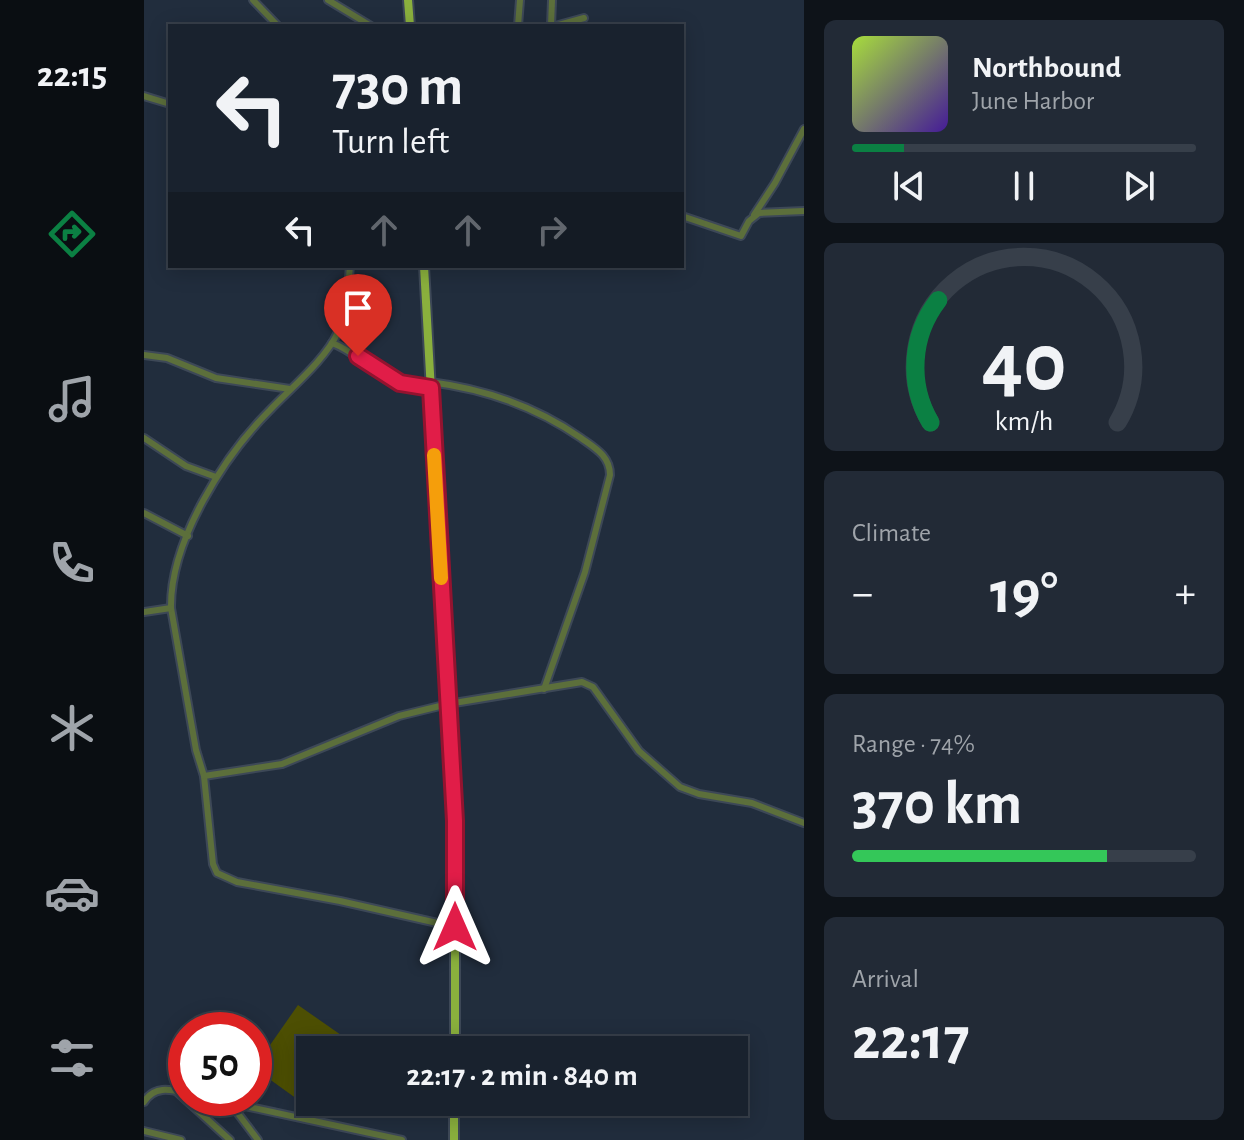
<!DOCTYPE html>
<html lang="en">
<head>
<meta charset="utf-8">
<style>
  :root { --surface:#19222e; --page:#222a36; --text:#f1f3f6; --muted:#9fa4aa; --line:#373f4a; --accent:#0b8043 }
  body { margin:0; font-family:"Alegreya Sans",sans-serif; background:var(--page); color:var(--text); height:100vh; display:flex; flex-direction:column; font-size:30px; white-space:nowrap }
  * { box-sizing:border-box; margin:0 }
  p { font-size:26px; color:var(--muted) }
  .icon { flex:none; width:44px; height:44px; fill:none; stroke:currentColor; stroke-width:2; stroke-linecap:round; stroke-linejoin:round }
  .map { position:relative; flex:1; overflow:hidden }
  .drawer { display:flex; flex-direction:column; gap:20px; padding:20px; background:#0e1319; width:440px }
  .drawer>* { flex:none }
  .guide { position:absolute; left:24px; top:24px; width:516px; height:244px; border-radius:0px; box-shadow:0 4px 20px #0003,0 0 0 2px var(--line); background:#19222e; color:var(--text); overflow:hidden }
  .speed { position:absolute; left:24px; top:1012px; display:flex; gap:16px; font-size:40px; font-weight:700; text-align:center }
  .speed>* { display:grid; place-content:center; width:104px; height:104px; border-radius:50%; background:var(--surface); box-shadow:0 4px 20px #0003,0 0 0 2px var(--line); line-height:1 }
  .speed .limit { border:12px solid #d22; background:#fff; color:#111 }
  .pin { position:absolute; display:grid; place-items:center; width:68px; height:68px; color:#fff; margin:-82px -34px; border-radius:50% 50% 50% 0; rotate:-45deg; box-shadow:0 0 8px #0007 }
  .pin .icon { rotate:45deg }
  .me { position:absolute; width:88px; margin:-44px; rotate:0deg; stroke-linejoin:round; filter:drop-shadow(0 0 6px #0008) }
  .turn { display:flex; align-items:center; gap:28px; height:168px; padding:0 32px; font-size:36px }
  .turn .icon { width:104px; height:104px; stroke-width:2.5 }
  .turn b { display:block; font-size:56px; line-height:68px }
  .lanes { display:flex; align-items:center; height:76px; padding:0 32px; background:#0003; justify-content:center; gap:40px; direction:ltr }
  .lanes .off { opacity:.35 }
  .big { font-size:60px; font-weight:700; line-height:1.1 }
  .drawer .widget { flex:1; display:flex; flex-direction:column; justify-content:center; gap:12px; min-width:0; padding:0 28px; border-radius:12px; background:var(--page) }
  .drawer .dial { align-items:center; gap:0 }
  .dial svg { height:208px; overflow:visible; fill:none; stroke:var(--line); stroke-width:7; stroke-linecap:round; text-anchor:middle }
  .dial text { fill:var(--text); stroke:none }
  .song { display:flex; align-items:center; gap:24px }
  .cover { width:96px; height:96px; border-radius:12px; background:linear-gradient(135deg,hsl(80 70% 55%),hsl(260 70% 35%)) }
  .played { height:8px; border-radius:4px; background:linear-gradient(90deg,var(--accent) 15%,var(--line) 15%) }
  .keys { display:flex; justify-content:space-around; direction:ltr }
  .heat { display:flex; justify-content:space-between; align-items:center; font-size:44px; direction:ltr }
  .charge { height:12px; border-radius:6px; background:linear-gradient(90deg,#34c759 74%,var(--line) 0) }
  .trip { position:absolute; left:152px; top:1036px; width:452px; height:80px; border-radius:0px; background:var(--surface); box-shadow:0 4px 20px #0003,0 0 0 2px var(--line); font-weight:700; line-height:80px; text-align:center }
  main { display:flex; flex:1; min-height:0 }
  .dock { display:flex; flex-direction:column; width:144px; justify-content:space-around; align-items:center; background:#0a0e12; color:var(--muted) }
  .dock .icon { width:56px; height:56px }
  .dock .current { color:var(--accent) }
  .dock b { font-size:36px; color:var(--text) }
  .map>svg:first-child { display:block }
  .green { fill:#4d4f03 }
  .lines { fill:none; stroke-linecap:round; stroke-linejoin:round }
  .minor-casing { stroke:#3d4857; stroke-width:10 }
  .major-casing { stroke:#3d4857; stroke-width:12 }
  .minor { stroke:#5c6f3b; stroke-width:6 }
  .major { stroke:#8ab03d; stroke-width:8 }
  .route-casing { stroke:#92132f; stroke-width:20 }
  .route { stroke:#e11d48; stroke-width:14 }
  .slow { stroke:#f59e0b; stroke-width:14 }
</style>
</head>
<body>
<main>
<nav class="dock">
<b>22:15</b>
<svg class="icon current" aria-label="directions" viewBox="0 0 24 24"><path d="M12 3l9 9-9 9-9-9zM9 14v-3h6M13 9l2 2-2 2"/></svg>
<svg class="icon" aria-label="music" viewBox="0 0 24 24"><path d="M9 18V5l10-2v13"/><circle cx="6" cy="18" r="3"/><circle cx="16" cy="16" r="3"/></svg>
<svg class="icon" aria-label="phone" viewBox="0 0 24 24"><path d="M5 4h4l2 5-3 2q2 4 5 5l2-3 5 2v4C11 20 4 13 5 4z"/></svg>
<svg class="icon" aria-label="climate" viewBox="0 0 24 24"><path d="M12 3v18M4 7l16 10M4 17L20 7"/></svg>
<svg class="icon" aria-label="car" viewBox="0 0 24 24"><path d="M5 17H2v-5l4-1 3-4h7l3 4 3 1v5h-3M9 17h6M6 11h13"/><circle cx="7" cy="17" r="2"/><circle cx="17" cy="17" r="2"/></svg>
<svg class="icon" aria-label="filters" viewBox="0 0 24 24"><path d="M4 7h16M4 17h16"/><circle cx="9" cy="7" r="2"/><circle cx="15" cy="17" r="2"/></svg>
</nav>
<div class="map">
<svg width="660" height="1140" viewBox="0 0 660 1140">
  <rect width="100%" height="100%" fill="#212d3d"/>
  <path class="green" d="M 154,1005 L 197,1035 L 187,1050 L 166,1050 L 166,1080 L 153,1099 L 110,1068 Z"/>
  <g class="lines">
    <defs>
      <g id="minor">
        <path d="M 109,0 L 134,26"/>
        <path d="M 184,0 L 227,26"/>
        <path d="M 374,26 L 376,0"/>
        <path d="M 407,26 L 408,0"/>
        <path d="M 411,26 L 440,18"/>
        <path d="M 0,96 L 26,104"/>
        <path d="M 610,215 L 631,183 L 660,129"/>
        <path d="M 538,216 L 597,236 L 605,221 L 615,213 L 660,211"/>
        <path d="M 206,266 C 204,288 203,312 194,332 C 182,359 147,388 126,410 C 80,456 26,541 27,608 L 52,750 L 60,776 L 69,864 L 73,873 L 93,882 L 196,901 L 311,927"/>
        <path d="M 188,343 C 213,352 230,374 255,382 C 265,385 276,386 287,388"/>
        <path d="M 0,355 L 23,358 L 72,378 L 146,389"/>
        <path d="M 286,382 C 341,389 391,406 437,438 C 451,448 466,456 466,475 L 441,572 L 400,689"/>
        <path d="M 0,438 L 42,466 L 72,477"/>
        <path d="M 0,513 L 44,536"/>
        <path d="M 0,612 L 27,608"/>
        <path d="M 60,776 L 138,764 L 255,716 L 304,704 L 438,682 L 449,687 L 495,751 L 536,787 L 555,794 L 608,803 L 660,823"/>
        <path d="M 31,1090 L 86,1140"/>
        <path d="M 64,1098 L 258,1140"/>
        <path d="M 0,1102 C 10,1086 25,1089 42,1093"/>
        <path d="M 86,1103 L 114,1140"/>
        <path d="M 0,1131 L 37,1140"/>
      </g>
      <g id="major">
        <path d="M 264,0 L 266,26"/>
        <path d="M 280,266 L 311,821 L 311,1050"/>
        <path d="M 310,1140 L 310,1102"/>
      </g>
    </defs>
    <use href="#minor" class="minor-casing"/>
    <use href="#major" class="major-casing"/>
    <use href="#minor" class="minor"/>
    <use href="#major" class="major"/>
  </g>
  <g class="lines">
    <defs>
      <path id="route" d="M 214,356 L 256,383 L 287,388 L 311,821 L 311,927"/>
    </defs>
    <use href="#route" class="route-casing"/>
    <use href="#route" class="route"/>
    <path class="slow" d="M 290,455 L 297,578"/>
  </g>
</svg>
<div class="speed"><div class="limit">50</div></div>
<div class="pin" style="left:214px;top:356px;background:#d93025"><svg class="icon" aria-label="arrive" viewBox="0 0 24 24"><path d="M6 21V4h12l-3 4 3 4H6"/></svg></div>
<svg class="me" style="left:311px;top:927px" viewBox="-20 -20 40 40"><path d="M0-17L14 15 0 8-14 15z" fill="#e11d48" stroke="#fff" stroke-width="4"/></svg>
<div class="trip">22:17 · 2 min · 840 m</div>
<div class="guide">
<div class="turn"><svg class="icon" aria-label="left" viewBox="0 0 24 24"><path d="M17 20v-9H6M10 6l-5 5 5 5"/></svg><div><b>730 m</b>Turn left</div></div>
<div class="lanes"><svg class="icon" aria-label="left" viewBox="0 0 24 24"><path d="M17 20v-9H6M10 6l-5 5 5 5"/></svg><svg class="icon off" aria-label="ahead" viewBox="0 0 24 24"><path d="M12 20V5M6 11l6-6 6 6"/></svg><svg class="icon off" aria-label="ahead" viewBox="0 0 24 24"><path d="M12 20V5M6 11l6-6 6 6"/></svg><svg class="icon off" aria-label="right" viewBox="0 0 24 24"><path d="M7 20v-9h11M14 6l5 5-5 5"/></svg></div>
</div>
</div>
<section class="drawer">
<div class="widget">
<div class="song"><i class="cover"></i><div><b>Northbound</b><p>June Harbor</p></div></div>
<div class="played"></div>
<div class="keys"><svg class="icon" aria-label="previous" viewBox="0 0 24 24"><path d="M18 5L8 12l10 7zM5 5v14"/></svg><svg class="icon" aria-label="pause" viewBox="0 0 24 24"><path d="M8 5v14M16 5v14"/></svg><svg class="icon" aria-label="next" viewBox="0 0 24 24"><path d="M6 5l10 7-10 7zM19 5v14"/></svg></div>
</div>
<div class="widget dial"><svg viewBox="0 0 100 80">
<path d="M14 69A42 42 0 1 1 86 69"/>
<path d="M14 69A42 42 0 0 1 17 22" stroke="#0b8043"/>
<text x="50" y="56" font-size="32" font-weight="700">40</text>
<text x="50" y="72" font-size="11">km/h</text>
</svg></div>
<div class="widget"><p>Climate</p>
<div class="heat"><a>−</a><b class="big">19°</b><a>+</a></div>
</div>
<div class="widget"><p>Range · 74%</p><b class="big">370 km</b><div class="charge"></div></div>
<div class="widget"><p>Arrival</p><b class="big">22:17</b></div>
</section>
</main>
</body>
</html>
